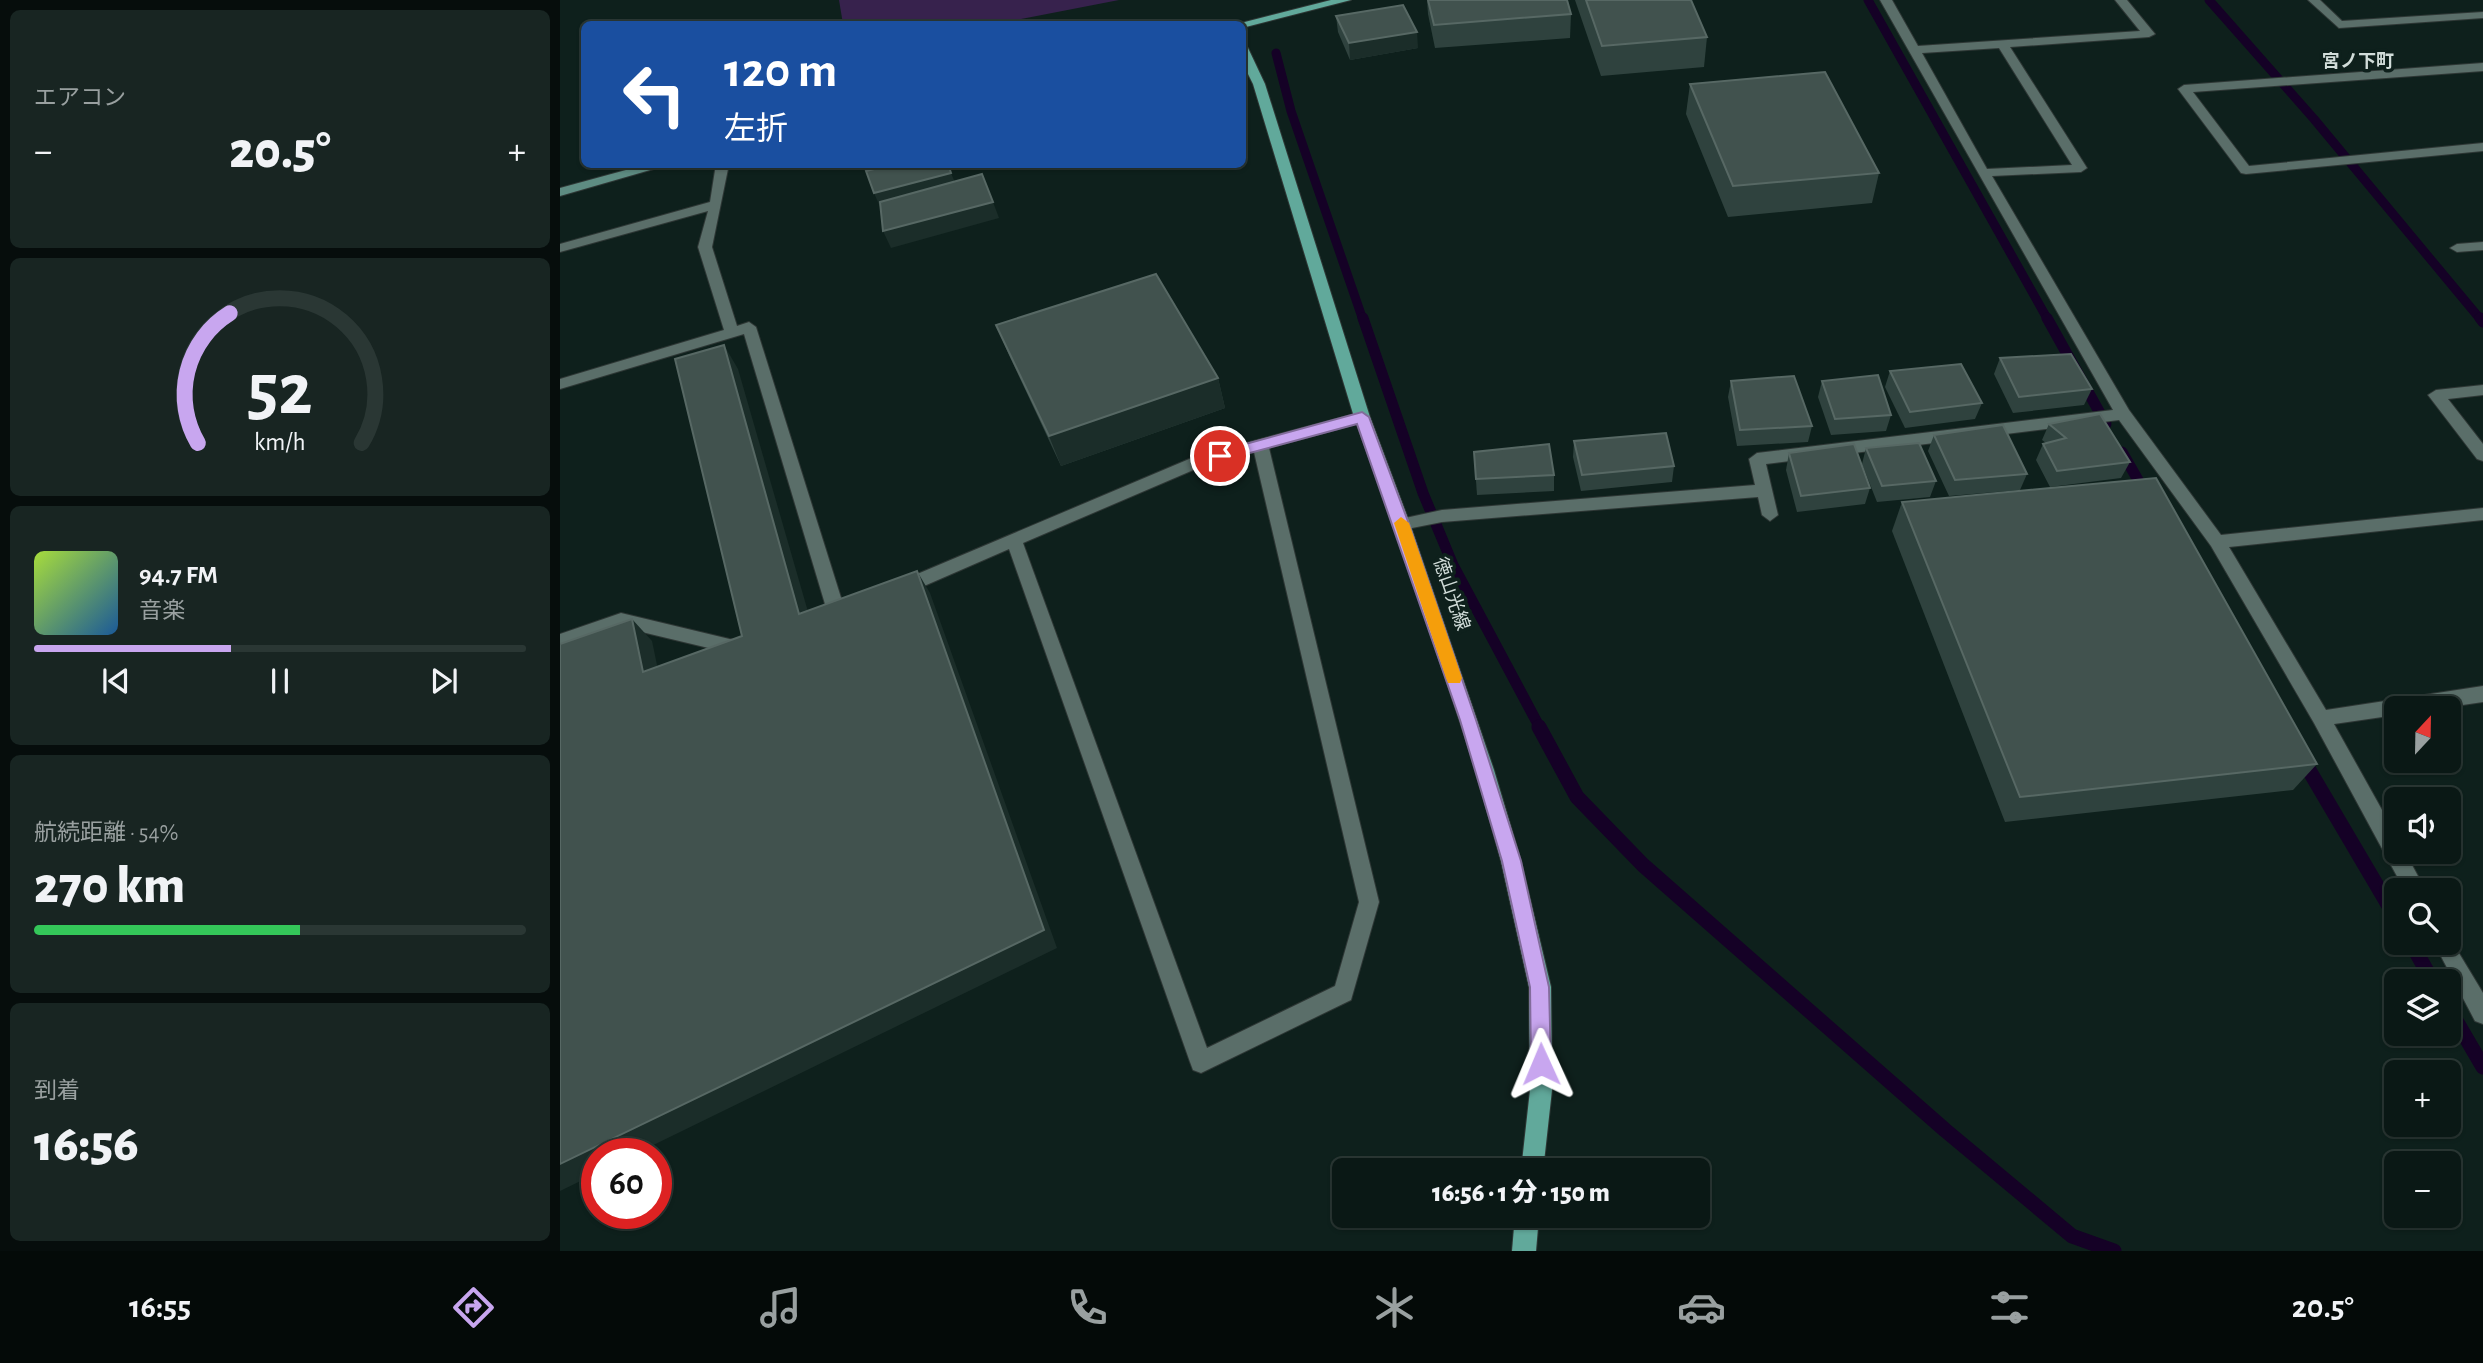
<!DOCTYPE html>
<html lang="ja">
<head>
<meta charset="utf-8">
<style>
  :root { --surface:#0a1815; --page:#182522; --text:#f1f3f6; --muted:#99a0a0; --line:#2a3734; --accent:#c8a6ef }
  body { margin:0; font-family:"Alegreya Sans","Noto Sans JP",sans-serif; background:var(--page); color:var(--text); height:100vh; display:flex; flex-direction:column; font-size:26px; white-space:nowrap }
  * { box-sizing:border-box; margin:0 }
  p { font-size:23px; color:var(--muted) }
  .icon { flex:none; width:38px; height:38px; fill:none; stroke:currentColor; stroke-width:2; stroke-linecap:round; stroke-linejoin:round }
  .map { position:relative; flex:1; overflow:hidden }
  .sheet { display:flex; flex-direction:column; gap:10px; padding:10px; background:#060d0c; width:560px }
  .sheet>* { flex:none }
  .guide { position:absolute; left:21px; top:21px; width:665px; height:147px; border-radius:10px; box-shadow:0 2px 5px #0004,0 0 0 2px var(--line); background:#1a4fa0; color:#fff; overflow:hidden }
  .needle { width:46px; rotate:22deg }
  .tools { position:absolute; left:1824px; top:696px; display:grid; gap:14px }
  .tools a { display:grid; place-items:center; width:77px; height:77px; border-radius:10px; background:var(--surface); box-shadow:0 2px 5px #0004,0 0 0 2px var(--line); font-size:35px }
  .speed { position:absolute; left:21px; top:1138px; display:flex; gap:14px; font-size:35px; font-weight:700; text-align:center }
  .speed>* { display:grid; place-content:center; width:91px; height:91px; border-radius:50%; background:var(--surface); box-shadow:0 2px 5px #0004,0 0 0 2px var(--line); line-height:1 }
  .speed .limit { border:10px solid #d22; background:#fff; color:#111 }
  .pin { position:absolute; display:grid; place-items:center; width:60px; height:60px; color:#fff; margin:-30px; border:4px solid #fff; border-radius:50%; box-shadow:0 2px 7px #0007 }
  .me { position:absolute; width:77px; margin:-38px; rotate:359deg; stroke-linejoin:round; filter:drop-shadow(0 0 5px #0008) }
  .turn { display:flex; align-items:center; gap:24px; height:147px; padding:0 28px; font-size:32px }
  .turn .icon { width:91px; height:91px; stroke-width:2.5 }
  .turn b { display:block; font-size:49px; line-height:60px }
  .big { font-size:52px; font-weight:800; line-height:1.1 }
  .sheet .widget { flex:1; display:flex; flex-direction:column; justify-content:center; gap:10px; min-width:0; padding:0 24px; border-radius:10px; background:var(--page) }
  .sheet .dial { align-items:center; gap:0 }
  .dial svg { height:182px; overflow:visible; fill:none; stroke:var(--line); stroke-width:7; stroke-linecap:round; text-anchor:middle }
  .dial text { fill:var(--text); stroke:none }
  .song { display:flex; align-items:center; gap:21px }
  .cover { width:84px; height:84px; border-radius:10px; background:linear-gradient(135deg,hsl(80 70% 55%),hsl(210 70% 35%)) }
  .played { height:7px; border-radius:4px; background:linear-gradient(90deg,var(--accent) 40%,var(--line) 40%) }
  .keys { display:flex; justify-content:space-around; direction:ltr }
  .heat { display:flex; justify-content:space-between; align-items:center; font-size:38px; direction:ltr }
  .charge { height:10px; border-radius:5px; background:linear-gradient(90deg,#34c759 54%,var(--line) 0) }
  .trip { position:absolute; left:772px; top:1158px; width:378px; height:70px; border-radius:10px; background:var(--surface); box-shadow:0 2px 5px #0004,0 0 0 2px var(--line); font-weight:800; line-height:70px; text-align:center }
  .tabs { display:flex; height:112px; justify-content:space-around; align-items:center; background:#040a08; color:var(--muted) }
  .tabs .icon { width:49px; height:49px }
  .tabs .active { color:var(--accent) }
  .tabs b { font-size:32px; color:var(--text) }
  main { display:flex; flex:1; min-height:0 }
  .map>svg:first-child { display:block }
  .green { fill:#37224d }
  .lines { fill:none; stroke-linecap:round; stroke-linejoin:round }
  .stream-far2 { stroke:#150126; stroke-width:9 }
  .stream-far1 { stroke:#150126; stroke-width:11 }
  .stream { stroke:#150126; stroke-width:15 }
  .lane-casing { stroke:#2e3735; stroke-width:2 }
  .street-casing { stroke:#2e3735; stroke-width:2 }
  .secondary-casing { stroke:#2e3735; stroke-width:2 }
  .primary-casing { stroke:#2e3735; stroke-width:2 }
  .lane { fill:#5a6e69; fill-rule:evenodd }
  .street { fill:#5a6e69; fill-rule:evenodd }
  .secondary { fill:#5e8c82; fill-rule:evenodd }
  .primary { fill:#61a99b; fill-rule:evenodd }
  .wall { fill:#2f423e }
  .shaded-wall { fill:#1b2d29 }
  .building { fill:#41524e; stroke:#576864; stroke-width:2 }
  .route { fill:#c8a6ef; stroke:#826c9b; stroke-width:2 }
  .slow { fill:#f59e0b }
  .labels { text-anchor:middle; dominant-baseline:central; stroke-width:7; stroke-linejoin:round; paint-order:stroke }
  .far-neighbourhood-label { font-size:18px; font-weight:bold; fill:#d1dcd9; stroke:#0e201c }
  .street-label { font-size:19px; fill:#d1dcd9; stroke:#0e201c }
</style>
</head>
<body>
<main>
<section class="sheet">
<div class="widget"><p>エアコン</p>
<div class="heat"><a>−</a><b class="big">20.5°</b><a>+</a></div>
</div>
<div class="widget dial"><svg viewBox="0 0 100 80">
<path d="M14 69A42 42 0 1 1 86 69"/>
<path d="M14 69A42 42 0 0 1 28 12" stroke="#c8a6ef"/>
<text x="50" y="56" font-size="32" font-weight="700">52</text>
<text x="50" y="72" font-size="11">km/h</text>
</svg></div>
<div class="widget">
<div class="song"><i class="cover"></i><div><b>94.7 FM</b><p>音楽</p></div></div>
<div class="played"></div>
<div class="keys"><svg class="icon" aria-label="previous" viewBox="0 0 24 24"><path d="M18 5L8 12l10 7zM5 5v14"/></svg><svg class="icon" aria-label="pause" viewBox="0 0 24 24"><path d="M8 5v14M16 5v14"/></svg><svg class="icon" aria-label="next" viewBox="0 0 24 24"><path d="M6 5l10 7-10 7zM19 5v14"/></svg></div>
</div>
<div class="widget"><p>航続距離 · 54%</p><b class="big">270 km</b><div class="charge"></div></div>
<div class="widget"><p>到着</p><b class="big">16:56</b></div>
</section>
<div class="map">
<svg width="1923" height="1251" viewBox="0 0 1923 1251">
  <rect width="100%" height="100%" fill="#0e201c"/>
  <path class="green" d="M 279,0 L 559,0 L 435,24 L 283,24 Z"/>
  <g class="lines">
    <g class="stream-far2">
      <path d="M 1308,0 L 1488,320"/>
      <path d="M 1649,0 L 1754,119 L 1921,320"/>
      <path d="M 716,53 L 731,111 L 803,320"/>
    </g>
    <g class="stream-far1">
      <path d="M 803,318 L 863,493 L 893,565 L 980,728"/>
      <path d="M 1487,318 L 1546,424"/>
      <path d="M 1920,318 L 1923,322"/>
      <path d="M 1562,452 L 1586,494"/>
    </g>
    <g class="stream">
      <path d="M 979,727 L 1017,797 L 1083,865 L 1385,1130 L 1512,1236 L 1554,1251"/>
      <path d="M 1743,760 L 1836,918"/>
      <path d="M 1851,943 L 1873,982"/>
      <path d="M 1888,1007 L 1923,1067"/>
    </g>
    <defs>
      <g id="lane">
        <path d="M 156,164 L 169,164 L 152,247 L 177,326 L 189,322 L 196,327 L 283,604 L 292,605 L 295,610 L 292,615 L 277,621 L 271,619 L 268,614 L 184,334 L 0,389 L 0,379 L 164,330 L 138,247 L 148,211 L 0,252 L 0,244 L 150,202 Z"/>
        <path d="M 802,412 L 810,417 L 807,421 L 709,448 L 819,902 L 791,1000 L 641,1073 L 633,1070 L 630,1062 L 449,549 L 348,593 L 336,593 L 333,588 L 336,583 L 634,457 ZM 694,452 L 799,902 L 775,986 L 647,1048 L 463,543 L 645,465 Z"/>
        <path d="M 61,613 L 182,642 L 188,644 L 191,649 L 188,654 L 182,656 L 61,627 L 0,648 L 0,634 Z"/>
      </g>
      <g id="street">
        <path d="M 1320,0 L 1332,0 L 1358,46 L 1580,31 L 1555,0 L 1567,0 L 1595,34 L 1589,37 L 1450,47 L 1527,168 L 1521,172 L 1432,176 L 1569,410 L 1661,535 L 1923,508 L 1923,520 L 1669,547 L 1766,710 L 1923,686 L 1923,702 L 1875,709 L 1836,709 L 1836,715 L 1774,724 L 1836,835 L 1836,852 L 1845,852 L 1866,891 L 1845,891 L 1754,723 L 1651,546 L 1559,420 L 1206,464 L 1218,515 L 1210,521 L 1202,515 L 1198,497 L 882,522 L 842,530 L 836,528 L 834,524 L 836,520 L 882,510 L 1195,485 L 1189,459 L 1197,453 L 1553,410 ZM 1439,48 L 1512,165 L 1427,169 L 1362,53 Z"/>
        <path d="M 1748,0 L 1760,0 L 1782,21 L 1923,12 L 1923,18 L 1779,28 Z"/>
        <path d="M 1923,63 L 1923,71 L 1633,92 L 1689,166 L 1923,143 L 1923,151 L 1686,174 L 1681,173 L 1618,89 L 1624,85 Z"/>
        <path d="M 1923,242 L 1923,250 L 1897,252 L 1890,248 L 1897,244 Z"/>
        <path d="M 1923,385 L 1923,395 L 1888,399 L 1923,444 L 1923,461 L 1917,459 L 1868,395 L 1876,390 Z"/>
        <path d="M 1888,935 L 1923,993 L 1923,1024 L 1915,1021 L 1874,943 L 1888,943 Z"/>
      </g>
      <path id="secondary" d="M 88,164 L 111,164 L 0,196 L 0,188 Z"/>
      <g id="primary">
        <path d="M 771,0 L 791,0 L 682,28 L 682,24 L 677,24 Z"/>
        <path d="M 682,45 L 688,48 L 705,84 L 810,417 L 850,524 L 934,770 L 961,861 L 991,987 L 992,1090 L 983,1171 L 961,1171 L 970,1090 L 969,987 L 941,861 L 916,770 L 834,524 L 794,417 L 693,84 L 682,62 Z"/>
        <path d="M 955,1216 L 979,1216 L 976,1251 L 952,1251 Z"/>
      </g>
    </defs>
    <use href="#lane" class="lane-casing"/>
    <use href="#street" class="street-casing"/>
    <use href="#secondary" class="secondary-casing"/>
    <use href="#primary" class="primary-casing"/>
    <use href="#lane" class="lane"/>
    <use href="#street" class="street"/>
    <use href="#secondary" class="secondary"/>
    <use href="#primary" class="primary"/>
  </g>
  <g class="wall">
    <path d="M 867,0 L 1007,0 L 1011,14 L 1010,38 L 875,48 L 868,14 Z"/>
    <path d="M 1015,0 L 1131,0 L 1147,37 L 1144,67 L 1041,76 Z"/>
    <path d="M 776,16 L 858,48 L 790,60 L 778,32 Z"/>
    <path d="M 1130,84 L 1319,173 L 1312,203 L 1168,217 L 1126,114 Z"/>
    <path d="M 436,325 L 658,378 L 665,408 L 501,466 L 449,355 Z"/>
    <path d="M 1440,358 L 1532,389 L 1524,405 L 1453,413 L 1434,374 Z"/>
    <path d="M 1330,371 L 1422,403 L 1415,419 L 1345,428 L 1325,387 Z"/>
    <path d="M 1171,381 L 1252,426 L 1248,442 L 1177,446 L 1168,397 Z"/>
    <path d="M 1262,381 L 1331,415 L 1326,431 L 1271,435 L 1258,397 Z"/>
    <path d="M 1489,424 L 1570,462 L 1561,478 L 1490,487 L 1476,460 L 1483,444 L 1486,443 L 1482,440 Z"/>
    <path d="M 1374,435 L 1467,474 L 1460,490 L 1389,496 L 1368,451 Z"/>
    <path d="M 1014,441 L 1114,466 L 1112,482 L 1021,491 L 1013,457 Z"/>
    <path d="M 1306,448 L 1376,481 L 1370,497 L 1317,502 L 1302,464 Z"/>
    <path d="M 914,452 L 994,475 L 994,491 L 917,495 Z"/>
    <path d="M 1229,453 L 1310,488 L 1305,504 L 1237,512 L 1226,470 Z"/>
    <path d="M 1342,502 L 1757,764 L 1733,790 L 1445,822 L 1332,531 Z"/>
  </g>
  <g class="shaded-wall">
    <path d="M 857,32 L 858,48 L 790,60 L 789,43 Z"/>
    <path d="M 391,173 L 398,190 L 321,209 L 314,193 Z"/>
    <path d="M 433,202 L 439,218 L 331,248 L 323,231 Z"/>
    <path d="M 164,345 L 178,369 L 255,636 L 239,614 Z"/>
    <path d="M 658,378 L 665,408 L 501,466 L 489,436 Z"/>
    <path d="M 357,571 L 370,593 L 497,948 L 77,1153 L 37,1153 L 37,1173 L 0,1191 L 0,1164 Z"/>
    <path d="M 72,619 L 92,641 L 103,694 L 83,672 Z"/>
  </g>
  <g class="building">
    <path d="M 868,0 L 1007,0 L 1011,14 L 874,25 Z"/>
    <path d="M 1026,0 L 1131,0 L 1147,37 L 1042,46 Z"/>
    <path d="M 843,5 L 857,32 L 789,43 L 776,16 Z"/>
    <path d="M 1265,72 L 1319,173 L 1173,186 L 1130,84 Z"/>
    <path d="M 323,164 L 388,164 L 391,173 L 314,193 L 306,171 L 323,167 Z"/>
    <path d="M 422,174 L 433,202 L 323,231 L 320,202 Z"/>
    <path d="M 596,274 L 658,378 L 489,436 L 436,325 Z"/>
    <path d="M 164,345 L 239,614 L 357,571 L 484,930 L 0,1164 L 0,644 L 72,619 L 83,672 L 182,636 L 115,359 Z"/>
    <path d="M 1511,354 L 1532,389 L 1459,397 L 1440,358 Z"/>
    <path d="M 1401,364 L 1422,403 L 1350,412 L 1330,371 Z"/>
    <path d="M 1318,375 L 1331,415 L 1275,419 L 1262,381 Z"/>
    <path d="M 1234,376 L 1252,426 L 1180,430 L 1171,381 Z"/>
    <path d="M 1540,414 L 1570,462 L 1497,471 L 1483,444 L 1506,438 L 1489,424 Z"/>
    <path d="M 1443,425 L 1467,474 L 1395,480 L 1374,435 Z"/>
    <path d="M 1106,433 L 1114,466 L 1022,475 L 1014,441 Z"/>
    <path d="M 1359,443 L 1376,481 L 1322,486 L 1306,448 Z"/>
    <path d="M 989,444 L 994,475 L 916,479 L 914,452 Z"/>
    <path d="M 1294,444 L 1310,488 L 1241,496 L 1229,453 Z"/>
    <path d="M 1596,478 L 1757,764 L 1460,797 L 1342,502 Z"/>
  </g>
  <path class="route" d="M 802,412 L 809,417 L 849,524 L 916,720 L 961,861 L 989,987 L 991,1064 L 988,1071 L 981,1074 L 974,1071 L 971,1064 L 970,987 L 942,861 L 900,720 L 797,424 L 660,461 L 653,456 L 660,451 Z"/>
  <path class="slow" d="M 841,517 L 849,523 L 902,678 L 900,683 L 888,683 L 886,678 L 834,523 Z"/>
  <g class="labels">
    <g class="far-neighbourhood-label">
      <text x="1798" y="62">宮ノ下町</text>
    </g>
    <g class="street-label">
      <text transform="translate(891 594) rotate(71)">徳山光線</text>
    </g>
  </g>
</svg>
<div class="tools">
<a><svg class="needle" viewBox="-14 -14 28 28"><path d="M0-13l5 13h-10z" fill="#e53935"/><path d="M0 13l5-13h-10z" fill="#99a0a0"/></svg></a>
<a><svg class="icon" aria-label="sound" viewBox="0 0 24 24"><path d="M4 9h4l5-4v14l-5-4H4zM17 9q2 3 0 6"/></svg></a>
<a><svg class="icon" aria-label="search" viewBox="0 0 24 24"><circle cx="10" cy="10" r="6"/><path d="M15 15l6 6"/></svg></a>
<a><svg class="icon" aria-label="layers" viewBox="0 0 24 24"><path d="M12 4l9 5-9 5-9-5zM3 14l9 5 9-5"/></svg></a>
<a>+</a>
<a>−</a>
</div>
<div class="speed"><div class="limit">60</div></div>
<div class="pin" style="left:660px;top:456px;background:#d93025"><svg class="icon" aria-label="arrive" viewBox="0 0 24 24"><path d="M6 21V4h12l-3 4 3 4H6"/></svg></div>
<svg class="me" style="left:981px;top:1064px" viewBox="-20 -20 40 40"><path d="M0-17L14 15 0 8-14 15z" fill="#c8a6ef" stroke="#fff" stroke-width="4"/></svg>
<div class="trip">16:56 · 1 分 · 150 m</div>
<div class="guide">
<div class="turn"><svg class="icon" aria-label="left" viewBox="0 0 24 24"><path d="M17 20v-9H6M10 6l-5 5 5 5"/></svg><div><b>120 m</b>左折</div></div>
</div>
</div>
</main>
<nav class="tabs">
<b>16:55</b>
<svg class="icon active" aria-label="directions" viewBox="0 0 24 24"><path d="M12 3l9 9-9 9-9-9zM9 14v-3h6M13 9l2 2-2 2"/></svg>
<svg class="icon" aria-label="music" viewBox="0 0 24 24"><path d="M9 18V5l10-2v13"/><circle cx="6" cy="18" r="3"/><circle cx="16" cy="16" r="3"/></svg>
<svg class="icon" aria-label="phone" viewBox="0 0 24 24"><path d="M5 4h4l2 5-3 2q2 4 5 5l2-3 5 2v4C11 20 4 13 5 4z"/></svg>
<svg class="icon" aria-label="climate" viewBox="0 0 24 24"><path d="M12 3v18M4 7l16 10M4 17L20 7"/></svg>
<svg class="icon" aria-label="car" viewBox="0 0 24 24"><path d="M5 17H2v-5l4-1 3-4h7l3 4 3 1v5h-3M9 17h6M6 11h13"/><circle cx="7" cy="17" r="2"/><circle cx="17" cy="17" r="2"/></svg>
<svg class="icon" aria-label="filters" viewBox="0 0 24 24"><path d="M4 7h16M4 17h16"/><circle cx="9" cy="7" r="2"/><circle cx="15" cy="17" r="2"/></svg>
<b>20.5°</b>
</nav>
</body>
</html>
